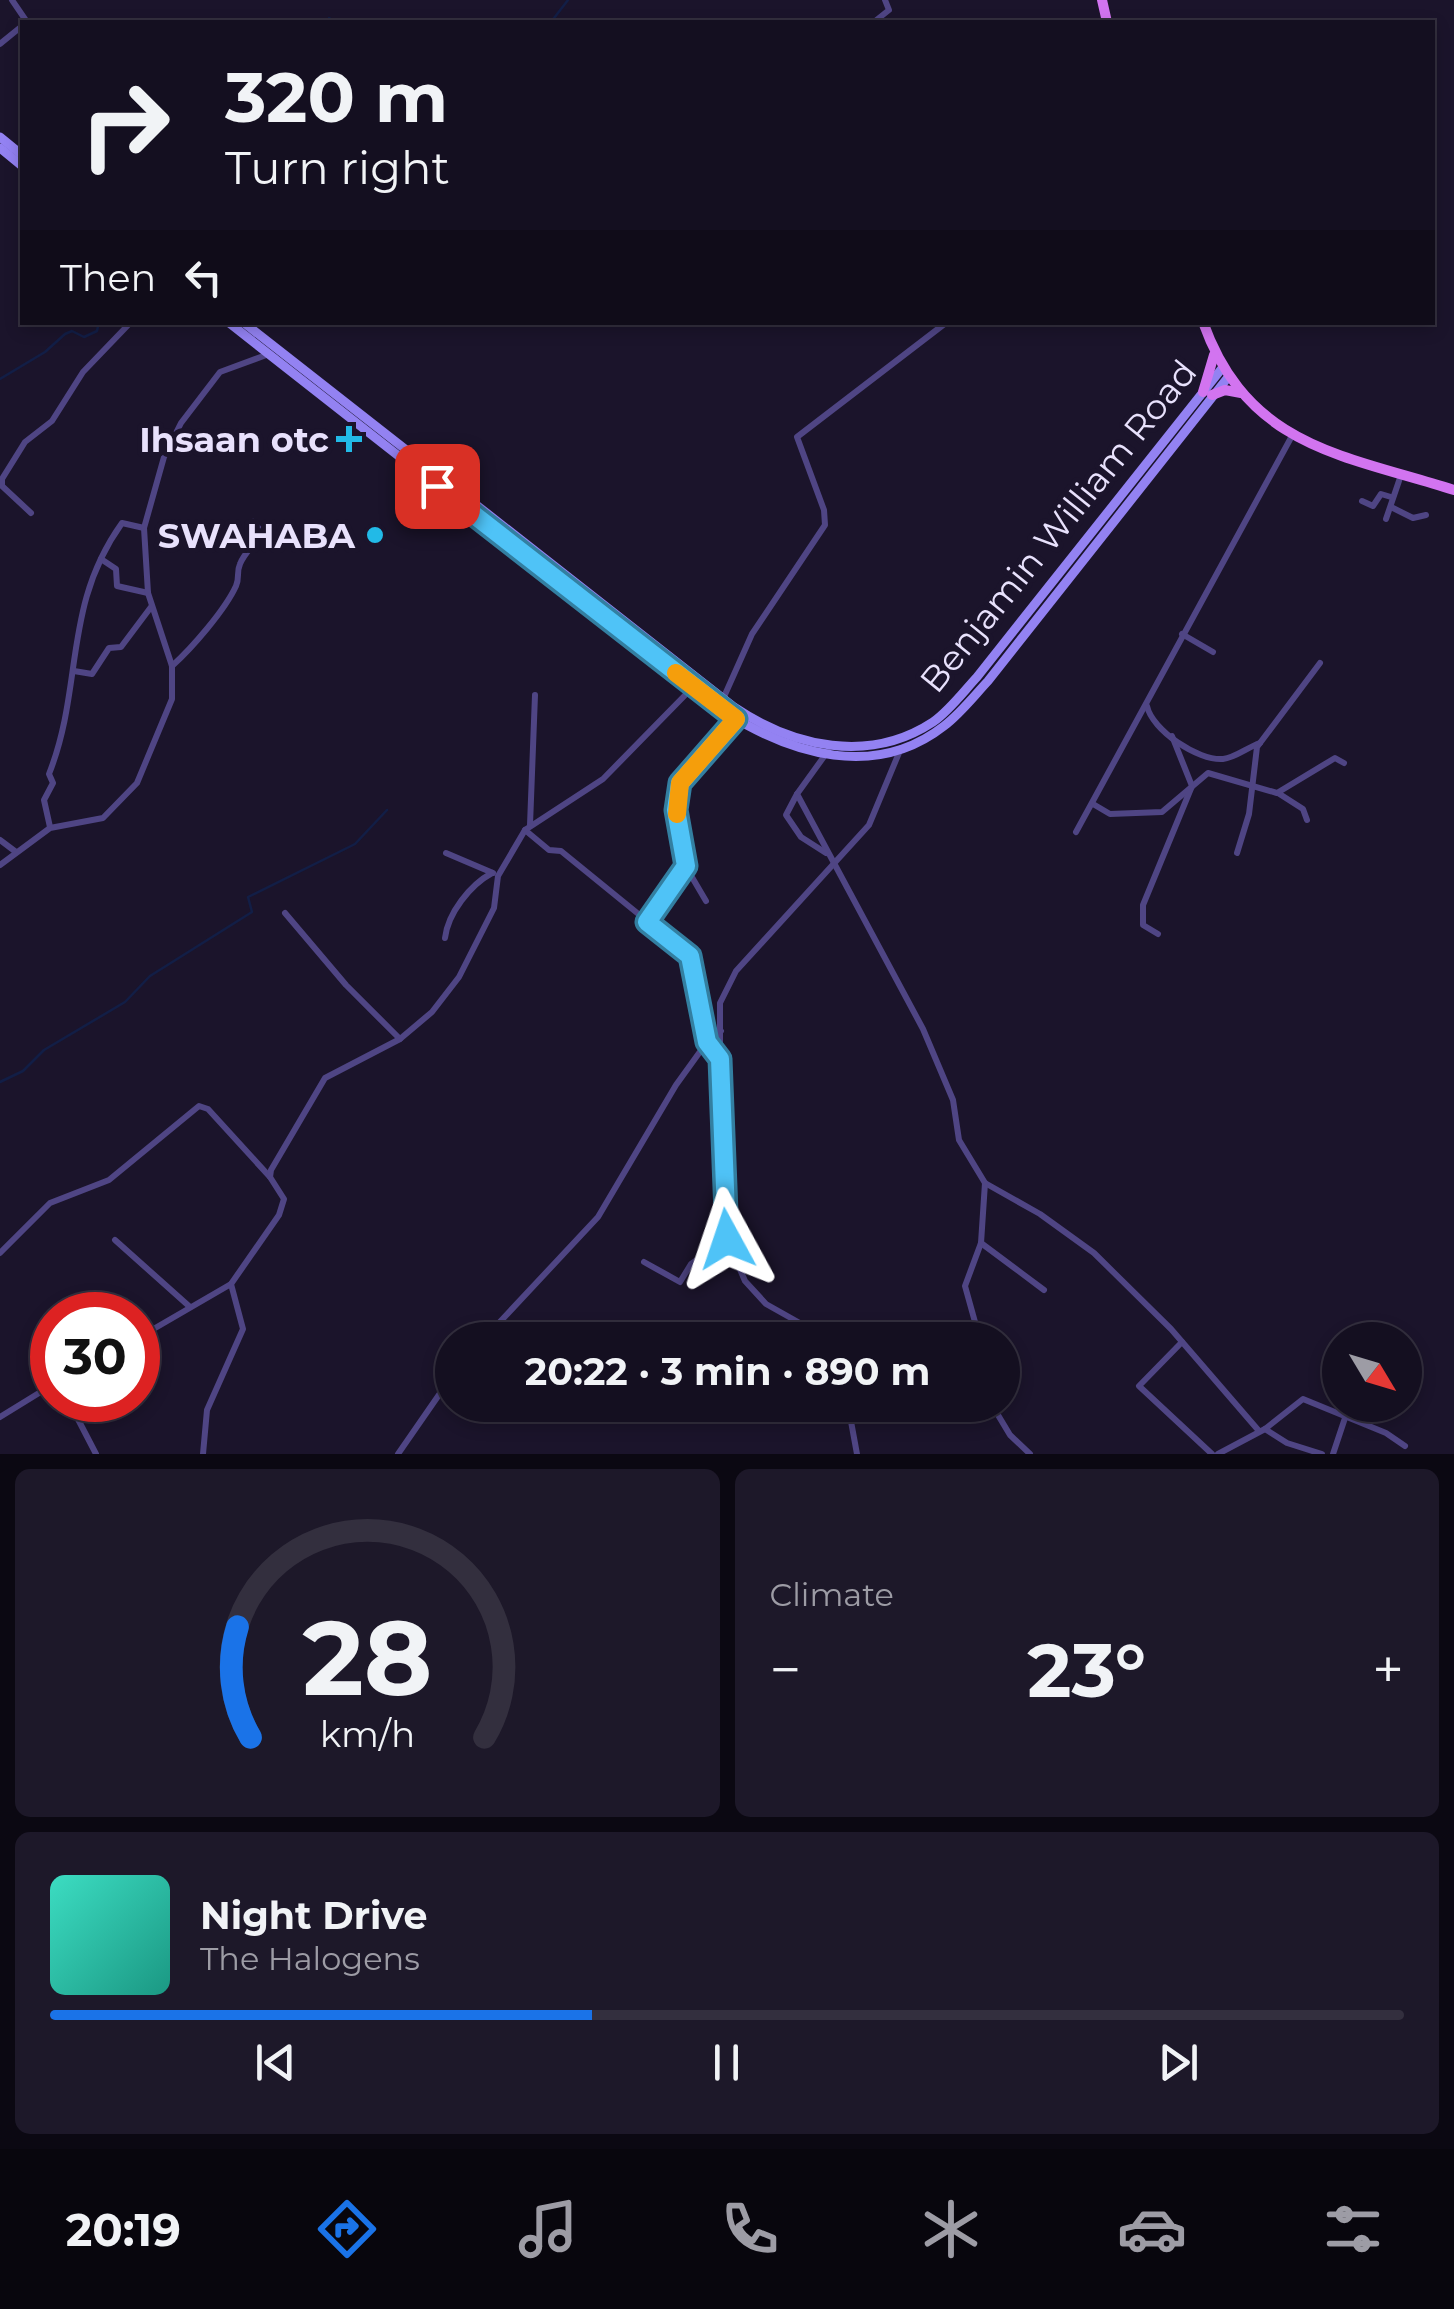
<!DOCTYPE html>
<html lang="en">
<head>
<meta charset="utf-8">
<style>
  :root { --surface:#140f20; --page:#1d1829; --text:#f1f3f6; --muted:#9d9ca5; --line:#332f3e; --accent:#1a73e8 }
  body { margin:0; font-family:Montserrat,sans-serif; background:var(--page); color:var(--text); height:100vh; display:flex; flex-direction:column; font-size:38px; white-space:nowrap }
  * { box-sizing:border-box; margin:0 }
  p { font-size:32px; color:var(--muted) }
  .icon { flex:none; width:55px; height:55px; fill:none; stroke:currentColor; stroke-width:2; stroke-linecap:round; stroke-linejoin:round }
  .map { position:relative; height:1454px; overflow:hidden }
  .panel { display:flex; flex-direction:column; gap:15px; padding:15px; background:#0b0812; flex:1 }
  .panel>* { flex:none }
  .hud { position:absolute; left:20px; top:20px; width:1415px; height:305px; border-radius:0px; box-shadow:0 5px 15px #0003,0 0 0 2px var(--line); background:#140f20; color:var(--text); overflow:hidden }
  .needle { width:65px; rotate:128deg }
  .fabs { position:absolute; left:1322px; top:1322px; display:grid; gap:20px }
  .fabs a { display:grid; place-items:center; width:100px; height:100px; border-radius:50%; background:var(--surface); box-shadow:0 5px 15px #0003,0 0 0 2px var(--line); font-size:50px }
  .speed { position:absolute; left:30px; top:1292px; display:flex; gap:20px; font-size:50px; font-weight:700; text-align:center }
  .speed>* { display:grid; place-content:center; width:130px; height:130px; border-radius:50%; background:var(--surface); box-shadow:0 5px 15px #0003,0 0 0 2px var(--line); line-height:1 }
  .speed .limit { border:15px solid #d22; background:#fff; color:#111 }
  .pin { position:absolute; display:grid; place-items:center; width:85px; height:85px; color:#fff; margin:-42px; border-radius:20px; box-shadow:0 5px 15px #0006 }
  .me { position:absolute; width:110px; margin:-55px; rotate:355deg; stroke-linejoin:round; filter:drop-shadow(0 0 8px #0008) }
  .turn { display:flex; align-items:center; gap:35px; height:210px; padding:0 40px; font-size:45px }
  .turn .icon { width:130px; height:130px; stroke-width:2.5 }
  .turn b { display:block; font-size:70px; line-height:85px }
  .then { display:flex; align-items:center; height:95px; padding:0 40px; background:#0003; gap:20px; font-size:38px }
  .big { font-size:75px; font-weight:700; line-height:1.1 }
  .panel .tile { flex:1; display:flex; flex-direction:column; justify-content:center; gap:15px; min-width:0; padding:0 35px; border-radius:15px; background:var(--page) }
  .panel .dial { align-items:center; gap:0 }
  .dial svg { height:260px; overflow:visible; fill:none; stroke:var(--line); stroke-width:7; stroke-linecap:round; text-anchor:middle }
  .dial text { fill:var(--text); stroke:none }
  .song { display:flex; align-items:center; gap:30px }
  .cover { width:120px; height:120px; border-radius:15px; background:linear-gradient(135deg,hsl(170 70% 55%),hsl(170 70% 35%)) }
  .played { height:10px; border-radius:5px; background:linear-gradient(90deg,var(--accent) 40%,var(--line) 40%) }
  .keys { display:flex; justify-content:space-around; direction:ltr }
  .heat { display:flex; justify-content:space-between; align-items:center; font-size:55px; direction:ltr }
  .panel .tiles { flex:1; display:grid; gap:15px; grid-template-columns:1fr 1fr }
  .tile:last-child { grid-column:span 2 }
  .trip { position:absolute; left:435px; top:1322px; width:585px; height:100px; border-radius:50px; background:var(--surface); box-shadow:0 5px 15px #0003,0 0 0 2px var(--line); font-weight:700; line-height:100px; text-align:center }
  .tab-bar { display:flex; height:160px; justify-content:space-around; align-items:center; background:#08060d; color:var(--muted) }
  .tab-bar .icon { width:70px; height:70px }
  .tab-bar .on { color:var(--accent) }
  .tab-bar b { font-size:45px; color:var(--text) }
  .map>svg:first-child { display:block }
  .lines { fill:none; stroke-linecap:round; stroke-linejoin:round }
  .stream { stroke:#121e46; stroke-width:2.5 }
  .street { stroke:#4f4584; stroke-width:6 }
  .secondary { stroke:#9382f2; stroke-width:9 }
  .primary { stroke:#d274f0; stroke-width:10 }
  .route-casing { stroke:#337fa1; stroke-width:25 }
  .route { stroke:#4fc3f7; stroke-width:18 }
  .slow { stroke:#f59e0b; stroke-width:18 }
  .poi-dot { fill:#22bae7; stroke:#1b142b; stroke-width:4 }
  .labels { text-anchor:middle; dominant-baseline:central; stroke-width:10; stroke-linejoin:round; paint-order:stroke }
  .poi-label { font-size:35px; font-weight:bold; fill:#e8e1fc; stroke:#1b142b; text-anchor:end }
  .street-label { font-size:35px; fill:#e8e1fc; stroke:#1b142b }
</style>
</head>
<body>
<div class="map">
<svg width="1454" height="1454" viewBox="0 0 1454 1454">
  <rect width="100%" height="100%" fill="#1b142b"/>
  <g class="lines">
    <g class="stream">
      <path d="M 329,18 L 336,22"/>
      <path d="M 551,22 L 568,0"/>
      <path d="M 0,379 L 45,352 L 65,334 L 72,331 L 84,337 L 97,331 L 99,322"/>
      <path d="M 0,1082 L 23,1071 L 44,1050 L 125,1002 L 150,976 L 252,912 L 248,897 L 355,844 L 387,810"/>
    </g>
    <g class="street">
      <path d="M 12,0 L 27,22"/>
      <path d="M 874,22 L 889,10 L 885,0"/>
      <path d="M 0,44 L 22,26"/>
      <path d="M 1362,501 L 1373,506 L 1381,494 L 1391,497"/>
      <path d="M 1391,507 L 1413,518 L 1426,515"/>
      <path d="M 31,513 L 2,486 L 2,479 L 25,442 L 52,421 L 83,372 L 131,322"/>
      <path d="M 1386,519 L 1401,475"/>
      <path d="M 101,559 L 116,569 L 117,586 L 148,593"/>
      <path d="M 1182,634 L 1213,652"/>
      <path d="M 172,666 C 192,648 225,610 236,586 C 240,577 236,573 240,564 C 244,553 256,543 262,532 L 253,522"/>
      <path d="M 74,671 L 92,674 L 109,648 L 121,647 L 151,607"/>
      <path d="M 723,699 L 752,634 L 825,525 L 824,510 L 797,437 L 947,322"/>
      <path d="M 1147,706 C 1152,730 1198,761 1223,759 C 1235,758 1248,747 1260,743"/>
      <path d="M 828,751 L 797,794 L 923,1029 L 953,1100 L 959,1140 L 985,1183 L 1040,1214 L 1094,1253 L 1171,1329 L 1259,1431"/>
      <path d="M 1278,793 L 1303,809 L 1307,820"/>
      <path d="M 797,794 L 786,815 L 801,837 L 826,853"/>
      <path d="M 1093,804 L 1110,814 L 1162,812 L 1208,773 L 1277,793 L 1335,758 L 1344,763"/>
      <path d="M 530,825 L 535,695"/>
      <path d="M 50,827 L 44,800 L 53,783 L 49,774 C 84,685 62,607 122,523 L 144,528"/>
      <path d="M 1076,832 L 1293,434"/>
      <path d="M 0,840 L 16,852"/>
      <path d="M 446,853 L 493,873"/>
      <path d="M 1237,853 L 1249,814 L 1257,747 L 1320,663"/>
      <path d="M 0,865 L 50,828 L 103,818 L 137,783 L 172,699 L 172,666 L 148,593 L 144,528 L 164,457 L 181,423 L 220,372 L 269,354"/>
      <path d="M 686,867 L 706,901"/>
      <path d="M 285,913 L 346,985 L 400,1039"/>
      <path d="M 647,922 L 686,866 L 676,810 L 680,783 L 736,719"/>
      <path d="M 1158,934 L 1143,925 L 1143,905 L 1192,786 L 1172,736"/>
      <path d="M 445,938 C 448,913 470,885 492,873"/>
      <path d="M 721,1031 L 707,1042 L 720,1065 L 727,1239 L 745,1281 L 766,1304 L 830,1340"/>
      <path d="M 720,1059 L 720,1003 L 736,971 L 869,825 L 901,748"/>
      <path d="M 115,1240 L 190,1307"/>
      <path d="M 981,1243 L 1044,1290"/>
      <path d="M 0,1253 L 50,1203 L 109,1180 L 199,1106 L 208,1109 L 270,1177"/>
      <path d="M 644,1262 L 680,1282 L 691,1264 L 727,1239"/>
      <path d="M 138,1338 L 231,1284"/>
      <path d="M 483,1340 L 598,1217 L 676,1085 L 707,1042 L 690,956 L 561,851 L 549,850 L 525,830"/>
      <path d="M 980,1340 L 965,1286 L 981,1243 L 985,1183"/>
      <path d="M 1182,1342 L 1139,1386 L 1212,1454"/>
      <path d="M 68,1400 L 96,1454"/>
      <path d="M 848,1405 L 857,1454"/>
      <path d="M 992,1405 L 1010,1435 L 1030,1454"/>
      <path d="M 0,1417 L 52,1385"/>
      <path d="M 1265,1429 L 1287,1443 L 1322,1454"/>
      <path d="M 203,1454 L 207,1410 L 243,1329 L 231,1284 L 279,1215 L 284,1199 L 270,1177 L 271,1170 L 325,1078 L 400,1039 L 432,1012 L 459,977 L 494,908 L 498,876 L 525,830 L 603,779 L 694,686"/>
      <path d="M 398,1454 L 452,1376"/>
      <path d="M 1218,1454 L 1265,1429 L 1303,1399 L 1386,1433 L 1405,1446"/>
      <path d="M 1333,1454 L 1345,1418"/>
    </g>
    <g class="secondary">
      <path d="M 0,137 L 22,155"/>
      <path d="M 0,148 L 22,166"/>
      <path d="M 228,322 L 726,713 C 792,754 875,780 944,726 C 960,714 974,696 988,681 L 1229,376"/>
      <path d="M 243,322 L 734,707 C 794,747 869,764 933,722 C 949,711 964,691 977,677 L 1223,367"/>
    </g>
    <g class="primary">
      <path d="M 1102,0 L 1107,22"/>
      <path d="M 1203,322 C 1248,448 1344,455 1454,490"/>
      <path d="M 1203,392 L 1214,355"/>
      <path d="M 1212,395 L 1225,390 L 1241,393"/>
    </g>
  </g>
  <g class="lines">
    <defs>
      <path id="route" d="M 437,486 L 736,719 L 680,783 L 676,810 L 686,866 L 647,922 L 690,956 L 707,1042 L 720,1059 L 727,1239"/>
    </defs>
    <use href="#route" class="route-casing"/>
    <use href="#route" class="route"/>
    <path class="slow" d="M 676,673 L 736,719 L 680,783 L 677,814"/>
  </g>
  <g class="poi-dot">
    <path d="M344 424h10v10h10v10h-10v10h-10v-10h-10v-10h10z"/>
    <circle cx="375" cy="535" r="10"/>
  </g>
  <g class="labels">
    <g class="poi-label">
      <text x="329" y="439">Ihsaan otc</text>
      <text x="355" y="535">SWAHABA</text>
    </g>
    <g class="street-label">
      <text transform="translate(1058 526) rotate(-51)">Benjamin William Road</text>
    </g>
  </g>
</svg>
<div class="fabs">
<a><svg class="needle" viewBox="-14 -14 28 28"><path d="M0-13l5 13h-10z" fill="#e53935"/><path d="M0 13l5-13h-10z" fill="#9d9ca5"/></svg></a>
</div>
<div class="speed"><div class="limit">30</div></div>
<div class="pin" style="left:437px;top:486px;background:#d93025"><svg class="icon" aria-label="arrive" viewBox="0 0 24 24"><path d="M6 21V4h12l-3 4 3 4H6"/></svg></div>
<svg class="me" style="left:727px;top:1239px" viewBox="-20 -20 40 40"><path d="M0-17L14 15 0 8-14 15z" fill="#4fc3f7" stroke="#fff" stroke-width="4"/></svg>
<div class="trip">20:22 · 3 min · 890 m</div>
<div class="hud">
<div class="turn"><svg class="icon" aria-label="right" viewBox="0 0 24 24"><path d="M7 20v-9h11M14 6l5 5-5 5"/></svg><div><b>320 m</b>Turn right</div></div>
<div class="then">Then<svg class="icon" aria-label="left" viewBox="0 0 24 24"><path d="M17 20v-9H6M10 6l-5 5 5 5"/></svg></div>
</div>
</div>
<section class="panel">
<div class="tiles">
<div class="tile dial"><svg viewBox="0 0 100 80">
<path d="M14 69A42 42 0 1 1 86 69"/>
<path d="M14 69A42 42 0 0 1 10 35" stroke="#1a73e8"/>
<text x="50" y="56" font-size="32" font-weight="700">28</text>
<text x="50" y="72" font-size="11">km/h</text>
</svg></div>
<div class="tile"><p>Climate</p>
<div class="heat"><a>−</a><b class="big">23°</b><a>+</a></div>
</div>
<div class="tile">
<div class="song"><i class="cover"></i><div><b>Night Drive</b><p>The Halogens</p></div></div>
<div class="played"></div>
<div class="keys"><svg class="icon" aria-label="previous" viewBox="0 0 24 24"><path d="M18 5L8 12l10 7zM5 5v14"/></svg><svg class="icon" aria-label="pause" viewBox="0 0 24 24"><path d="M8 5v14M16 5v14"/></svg><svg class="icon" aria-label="next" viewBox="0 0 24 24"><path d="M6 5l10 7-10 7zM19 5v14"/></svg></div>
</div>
</div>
</section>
<nav class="tab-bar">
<b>20:19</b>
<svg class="icon on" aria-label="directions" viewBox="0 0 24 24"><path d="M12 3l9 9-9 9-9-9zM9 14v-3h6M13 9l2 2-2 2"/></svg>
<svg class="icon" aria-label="music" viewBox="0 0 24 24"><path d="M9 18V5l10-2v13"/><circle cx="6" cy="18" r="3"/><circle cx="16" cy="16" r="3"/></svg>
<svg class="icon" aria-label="phone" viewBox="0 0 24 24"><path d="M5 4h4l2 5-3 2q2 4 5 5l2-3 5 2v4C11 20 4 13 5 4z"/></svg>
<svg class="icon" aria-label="climate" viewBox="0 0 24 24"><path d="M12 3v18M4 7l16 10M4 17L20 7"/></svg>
<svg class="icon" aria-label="car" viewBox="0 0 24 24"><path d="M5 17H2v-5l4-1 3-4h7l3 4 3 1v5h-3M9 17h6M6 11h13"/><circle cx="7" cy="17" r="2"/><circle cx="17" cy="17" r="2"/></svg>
<svg class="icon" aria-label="filters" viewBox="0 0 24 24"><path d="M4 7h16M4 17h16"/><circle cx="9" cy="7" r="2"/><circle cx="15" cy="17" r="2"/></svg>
</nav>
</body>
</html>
